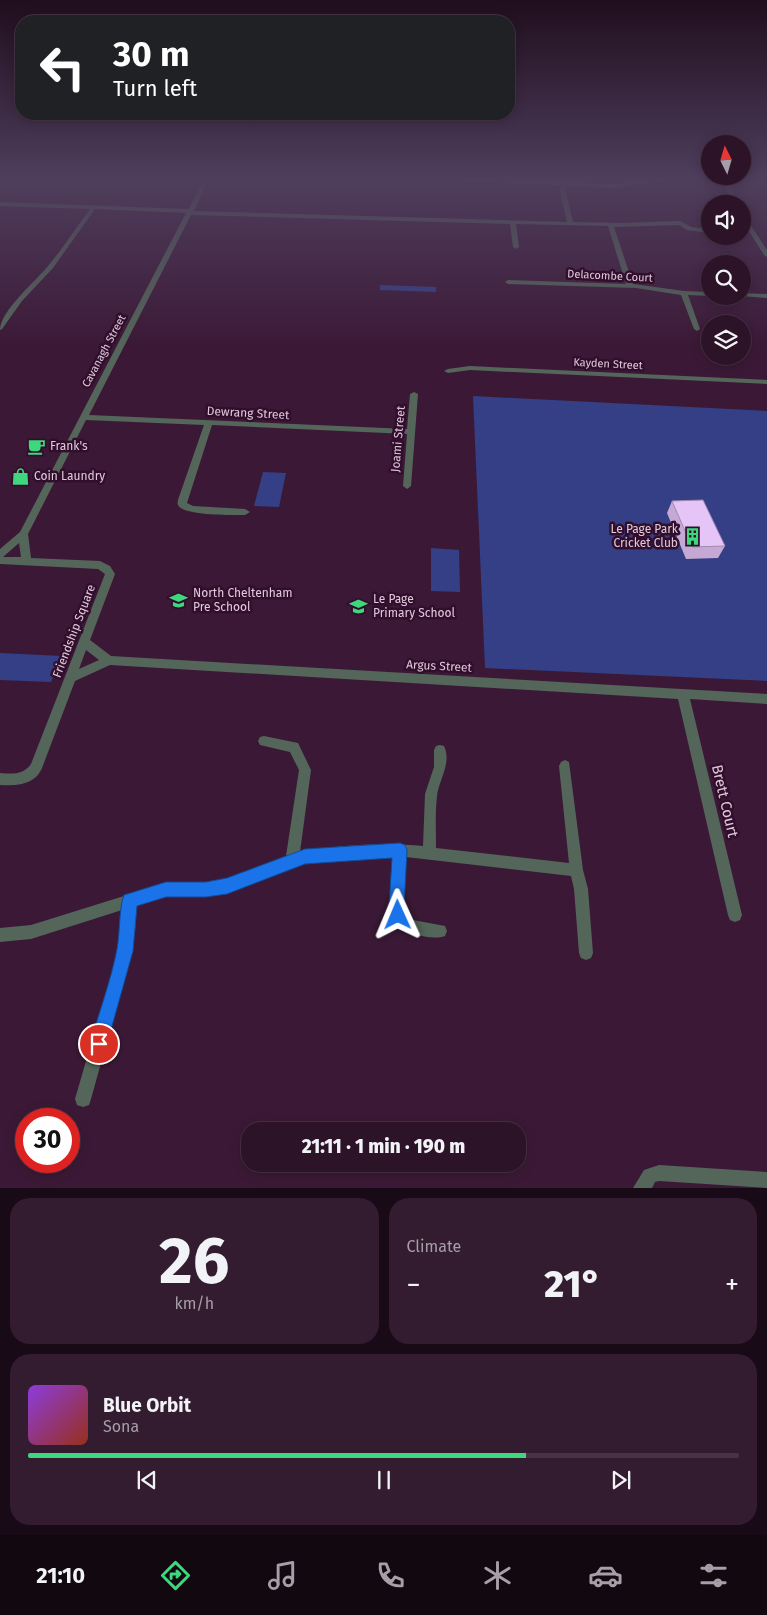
<!DOCTYPE html>
<html lang="en">
<head>
<meta charset="utf-8">
<style>
  :root { --surface:#2c1328; --page:#341c30; --text:#f1f3f6; --muted:#a69ea8; --line:#483245; --accent:#3dd77e }
  body { margin:0; font-family:"Fira Sans",sans-serif; background:var(--page); color:var(--text); height:100vh; display:flex; flex-direction:column; font-size:19px; white-space:nowrap }
  * { box-sizing:border-box; margin:0 }
  p { font-size:16px; color:var(--muted) }
  .icon { flex:none; width:28px; height:28px; fill:none; stroke:currentColor; stroke-width:2; stroke-linecap:round; stroke-linejoin:round }
  .map { position:relative; height:1188px; overflow:hidden }
  .details { display:flex; flex-direction:column; gap:10px; padding:10px; background:#180a16; flex:1 }
  .details>* { flex:none }
  .guide { position:absolute; left:15px; top:15px; width:500px; height:105px; border-radius:20px; box-shadow:0 2px 12px #0003,0 0 0 1px var(--line); background:#202124; color:#fff; overflow:hidden }
  .needle { width:32px; rotate:355deg }
  .tools { position:absolute; left:701px; top:135px; display:grid; gap:10px }
  .tools a { display:grid; place-items:center; width:50px; height:50px; border-radius:50%; background:var(--surface); box-shadow:0 2px 12px #0003,0 0 0 1px var(--line); font-size:25px }
  .speed { position:absolute; left:15px; top:1108px; display:flex; gap:10px; font-size:25px; font-weight:700; text-align:center }
  .speed>* { display:grid; place-content:center; width:65px; height:65px; border-radius:50%; background:var(--surface); box-shadow:0 2px 12px #0003,0 0 0 1px var(--line); line-height:1 }
  .speed .limit { border:8px solid #d22; background:#fff; color:#111 }
  .pin { position:absolute; display:grid; place-items:center; width:42px; height:42px; color:#fff; margin:-21px; border:2px solid #fff; border-radius:50%; box-shadow:0 1px 5px #0007 }
  .me { position:absolute; width:55px; margin:-28px; rotate:359deg; stroke-linejoin:round; filter:drop-shadow(0 0 4px #0008) }
  .turn { display:flex; align-items:center; gap:18px; height:105px; padding:0 15px; font-size:22px }
  .turn .icon { width:65px; height:65px; stroke-width:2.5 }
  .turn b { display:block; font-size:35px; line-height:42px }
  .big { font-size:38px; font-weight:800; line-height:1.1 }
  .details .widget { flex:1; display:flex; flex-direction:column; justify-content:center; gap:8px; min-width:0; padding:0 18px; border-radius:20px; background:var(--page) }
  .details .dial { align-items:center; gap:0 }
  .dial b { font-size:65px; line-height:1 }
  .song { display:flex; align-items:center; gap:15px }
  .cover { width:60px; height:60px; border-radius:8px; background:linear-gradient(135deg,hsl(270 70% 55%),hsl(10 70% 35%)) }
  .played { height:5px; border-radius:2px; background:linear-gradient(90deg,var(--accent) 70%,var(--line) 70%) }
  .keys { display:flex; justify-content:space-around; direction:ltr }
  .heat { display:flex; justify-content:space-between; align-items:center; font-size:28px; direction:ltr }
  .details .tiles { flex:1; display:grid; gap:10px; grid-template-columns:1fr 1fr }
  .widget:last-child { grid-column:span 2 }
  .trip { position:absolute; left:241px; top:1122px; width:285px; height:50px; border-radius:20px; background:var(--surface); box-shadow:0 2px 12px #0003,0 0 0 1px var(--line); font-weight:800; line-height:50px; text-align:center }
  .tab-bar { display:flex; height:80px; justify-content:space-around; align-items:center; background:#120810; color:var(--muted) }
  .tab-bar .icon { width:35px; height:35px }
  .tab-bar .on { color:var(--accent) }
  .tab-bar b { font-size:22px; color:var(--text) }
  .map>svg:first-child { display:block }
  .green { fill:#343f85 }
  .lines { fill:none; stroke-linecap:round; stroke-linejoin:round }
  .street { fill:#546659; fill-rule:evenodd }
  .secondary { fill:#6c8a74; fill-rule:evenodd }
  .wall { fill:#c5a9d4 }
  .building { fill:#e5c5f7; stroke:#a08aad }
  .route { fill:#1a73e8; stroke:#114b97 }
  .labels { text-anchor:middle; dominant-baseline:central; stroke-width:5; stroke-linejoin:round; paint-order:stroke }
  .far-street-label { font-size:11px; fill:#e0c9db; stroke:#310f2c }
  .street-label { font-size:12px; fill:#e0c9db; stroke:#310f2c }
  .poi-label { font-size:12px; fill:#e0c9db; stroke:#310f2c; text-anchor:start }
  .near-street-label { font-size:15px; fill:#e0c9db; stroke:#310f2c }
</style>
</head>
<body>
<div class="map">
<svg width="767" height="1188" viewBox="0 0 767 1188">
  <rect width="100%" height="100%" fill="#3b1936"/>
  <g class="green">
    <path d="M 380,285 L 436,287 L 436,292 L 380,290 Z"/>
    <path d="M 473,396 L 767,411 L 767,681 L 485,668 Z"/>
    <path d="M 263,472 L 286,473 L 279,507 L 254,506 Z"/>
    <path d="M 431,548 L 459,550 L 460,592 L 431,591 Z"/>
    <path d="M 0,653 L 62,656 L 51,682 L 0,680 Z"/>
  </g>
  <g class="lines">
    <g class="street">
      <path d="M 204,179 L 209,179 L 194,211 L 567,222 L 558,183 L 561,181 L 564,183 L 573,222 L 621,223 L 680,221 L 691,227 L 710,229 L 710,233 L 687,230 L 679,225 L 614,227 L 633,284 L 684,291 L 710,292 L 710,296 L 688,295 L 700,329 L 697,331 L 694,329 L 681,295 L 636,288 L 508,284 L 505,282 L 508,280 L 626,284 L 608,226 L 516,224 L 519,247 L 516,249 L 513,247 L 510,224 L 191,215 L 89,415 L 407,429 L 410,394 L 414,392 L 418,394 L 411,486 L 407,489 L 403,486 L 407,434 L 212,425 L 187,503 L 193,506 L 245,509 L 250,512 L 245,515 C 233,515 183,516 178,505 C 177,504 178,499 179,497 L 204,425 L 86,420 L 28,534 L 31,558 L 100,561 L 110,566 L 115,574 L 90,640 L 111,656 L 767,694 L 767,704 L 690,699 L 742,915 L 740,920 L 735,922 L 730,920 L 728,915 L 678,699 L 110,665 L 75,681 L 42,768 C 35,785 16,786 0,785 L 0,773 C 13,774 23,775 31,764 L 105,574 L 98,569 L 0,564 L 0,549 L 20,532 L 186,213 L 95,209 L 53,268 L 22,301 L 2,329 L 0,330 C 0,311 36,281 48,266 C 63,248 76,228 90,209 L 0,206 L 0,202 L 189,209 ZM 19,543 L 21,557 L 3,557 ZM 86,650 L 99,660 L 79,669 Z"/>
      <path d="M 722,179 L 727,179 L 739,204 L 733,204 Z"/>
      <path d="M 742,212 L 767,250 L 767,257 L 764,255 L 742,220 Z"/>
      <path d="M 742,293 L 767,294 L 767,298 L 740,296 L 742,296 Z"/>
      <path d="M 470,366 L 767,380 L 767,384 L 470,370 L 448,373 L 444,371 L 448,369 Z"/>
      <path d="M 264,736 L 298,743 L 311,770 L 300,852 C 337,845 385,842 423,846 L 425,794 L 434,767 L 434,750 L 436,746 L 440,745 L 444,746 C 452,763 439,779 437,796 C 435,813 436,831 436,848 L 569,863 L 559,766 L 561,762 L 565,760 L 569,762 L 583,870 L 588,889 L 593,953 L 591,958 L 586,960 L 581,958 L 579,953 L 574,889 L 571,876 L 406,857 L 404,907 L 407,917 L 413,920 L 445,926 L 447,931 L 445,936 C 431,941 408,933 396,926 L 390,907 L 393,857 L 317,861 L 292,867 L 227,893 L 206,897 L 166,897 L 136,906 L 136,923 L 132,951 L 91,1099 L 89,1105 L 83,1107 L 77,1105 L 75,1099 L 118,951 L 122,910 L 31,939 L 0,942 L 0,928 L 31,925 L 124,896 L 129,893 L 131,894 L 166,883 L 206,883 L 227,879 L 286,856 L 299,770 L 290,752 L 260,745 L 258,741 L 260,737 Z"/>
      <path d="M 659,1165 L 767,1172 L 767,1188 L 659,1181 L 655,1182 L 652,1188 L 633,1188 L 644,1170 Z"/>
    </g>
    <path class="secondary" d="M 424,179 L 477,179 L 614,184 L 657,179 L 675,179 L 614,188 Z"/>
  </g>
  <path class="wall" d="M 672,501 L 725,546 L 718,558 L 686,559 L 667,513 Z"/>
  <path class="building" d="M 703,500 L 725,546 L 692,547 L 672,501 Z"/>
  <linearGradient id="sky" x2="0" y2="1"><stop stop-color="#200e1e"/><stop offset="0.52" stop-color="#4f3e5d"/><stop offset="1" stop-color="#4f3e5d" stop-opacity="0"/></linearGradient>
  <rect width="767" height="346" fill="url(#sky)"/>
  <path class="route" d="M 400,843 L 405,845 L 407,850 L 404,907 L 406,915 L 403,920 L 398,923 L 393,920 L 389,907 L 392,858 L 305,864 L 227,894 L 206,897 L 166,897 L 137,906 L 133,951 L 107,1044 L 105,1050 L 99,1052 L 93,1050 L 90,1044 C 99,1012 111,981 117,949 C 120,934 119,907 124,895 L 166,882 L 206,882 L 227,878 L 305,849 Z"/>
  <defs>
    <symbol id="cafe-bare" viewBox="-9 -9 18 18"><path d="M-5.5-4.5H6V0H3Q3 3.5 0 3.5H-2.5Q-5.5 3.5-5.5 0ZM3-3.2v2h1.7v-2ZM-6 4.5H4V6H-6Z" fill="#3dd77e" stroke="#310f2c" stroke-width="2.5" paint-order="stroke"/></symbol>
    <symbol id="shop-bare" viewBox="-9 -9 18 18"><path d="M-5-2.5h2.3a2.7 3.5 0 0 1 5.4 0H5L5.5 6h-11ZM-1.5-2.5h3a1.5 2.3 0 0 0-3 0Z" fill="#3dd77e" stroke="#310f2c" stroke-width="2.5" paint-order="stroke"/></symbol>
    <symbol id="building-bare" viewBox="-9 -9 18 18"><path d="M-4-6H4V6H1V3H-1V6H-4ZM-2.5-4.3h1.7v1.8h-1.7ZM.8-4.3h1.7v1.8H.8ZM-2.5-1h1.7V.8h-1.7ZM.8-1h1.7V.8H.8Z" fill="#3dd77e" stroke="#310f2c" stroke-width="2.5" paint-order="stroke"/></symbol>
    <symbol id="school-bare" viewBox="-9 -9 18 18"><path d="M0-5L7-2L0 1L-7-2ZM-4 1L0 2.5L4 1V4Q0 6-4 4Z" fill="#3dd77e" stroke="#310f2c" stroke-width="2.5" paint-order="stroke"/></symbol>
  </defs>
  <g fill-rule="evenodd">
    <use href="#cafe-bare" x="24" y="434" width="25" height="25"/>
    <use href="#shop-bare" x="8" y="464" width="25" height="25"/>
    <use href="#building-bare" x="680" y="524" width="25" height="25"/>
    <use href="#school-bare" x="166" y="588" width="25" height="25"/>
    <use href="#school-bare" x="346" y="594" width="25" height="25"/>
  </g>
  <g class="labels">
    <g class="far-street-label">
      <text transform="translate(610 276) rotate(3)">Delacombe Court</text>
      <text transform="translate(104 351) rotate(-62)">Cavanagh Street</text>
      <text transform="translate(608 364) rotate(3)">Kayden Street</text>
    </g>
    <g class="street-label">
      <text transform="translate(248 413) rotate(3)">Dewrang Street</text>
      <text transform="translate(398 439) rotate(-85)">Joami Street</text>
      <text transform="translate(74 631) rotate(-69)">Friendship Square</text>
      <text transform="translate(439 666) rotate(3)">Argus Street</text>
    </g>
    <g class="poi-label">
      <text x="50" y="446">Frank's</text>
      <text x="34" y="476">Coin Laundry</text>
      <text x="678" y="529" text-anchor="end">Le Page Park<tspan x="678" dy="14">Cricket Club</tspan></text>
      <text x="193" y="593">North Cheltenham<tspan x="193" dy="14">Pre School</tspan></text>
      <text x="373" y="599">Le Page<tspan x="373" dy="14">Primary School</tspan></text>
    </g>
    <g class="near-street-label">
      <text transform="translate(725 801) rotate(77)">Brett Court</text>
    </g>
  </g>
</svg>
<div class="tools">
<a><svg class="needle" viewBox="-14 -14 28 28"><path d="M0-13l5 13h-10z" fill="#e53935"/><path d="M0 13l5-13h-10z" fill="#a69ea8"/></svg></a>
<a><svg class="icon" aria-label="sound" viewBox="0 0 24 24"><path d="M4 9h4l5-4v14l-5-4H4zM17 9q2 3 0 6"/></svg></a>
<a><svg class="icon" aria-label="search" viewBox="0 0 24 24"><circle cx="10" cy="10" r="6"/><path d="M15 15l6 6"/></svg></a>
<a><svg class="icon" aria-label="layers" viewBox="0 0 24 24"><path d="M12 4l9 5-9 5-9-5zM3 14l9 5 9-5"/></svg></a>
</div>
<div class="speed"><div class="limit">30</div></div>
<div class="pin" style="left:99px;top:1044px;background:#d93025"><svg class="icon" aria-label="arrive" viewBox="0 0 24 24"><path d="M6 21V4h12l-3 4 3 4H6"/></svg></div>
<svg class="me" style="left:398px;top:915px" viewBox="-20 -20 40 40"><path d="M0-17L14 15 0 8-14 15z" fill="#1a73e8" stroke="#fff" stroke-width="4"/></svg>
<div class="trip">21:11 · 1 min · 190 m</div>
<div class="guide">
<div class="turn"><svg class="icon" aria-label="left" viewBox="0 0 24 24"><path d="M17 20v-9H6M10 6l-5 5 5 5"/></svg><div><b>30 m</b>Turn left</div></div>
</div>
</div>
<section class="details">
<div class="tiles">
<div class="widget dial"><b>26</b><p>km/h</p></div>
<div class="widget"><p>Climate</p>
<div class="heat"><a>−</a><b class="big">21°</b><a>+</a></div>
</div>
<div class="widget">
<div class="song"><i class="cover"></i><div><b>Blue Orbit</b><p>Sona</p></div></div>
<div class="played"></div>
<div class="keys"><svg class="icon" aria-label="previous" viewBox="0 0 24 24"><path d="M18 5L8 12l10 7zM5 5v14"/></svg><svg class="icon" aria-label="pause" viewBox="0 0 24 24"><path d="M8 5v14M16 5v14"/></svg><svg class="icon" aria-label="next" viewBox="0 0 24 24"><path d="M6 5l10 7-10 7zM19 5v14"/></svg></div>
</div>
</div>
</section>
<nav class="tab-bar">
<b>21:10</b>
<svg class="icon on" aria-label="directions" viewBox="0 0 24 24"><path d="M12 3l9 9-9 9-9-9zM9 14v-3h6M13 9l2 2-2 2"/></svg>
<svg class="icon" aria-label="music" viewBox="0 0 24 24"><path d="M9 18V5l10-2v13"/><circle cx="6" cy="18" r="3"/><circle cx="16" cy="16" r="3"/></svg>
<svg class="icon" aria-label="phone" viewBox="0 0 24 24"><path d="M5 4h4l2 5-3 2q2 4 5 5l2-3 5 2v4C11 20 4 13 5 4z"/></svg>
<svg class="icon" aria-label="climate" viewBox="0 0 24 24"><path d="M12 3v18M4 7l16 10M4 17L20 7"/></svg>
<svg class="icon" aria-label="car" viewBox="0 0 24 24"><path d="M5 17H2v-5l4-1 3-4h7l3 4 3 1v5h-3M9 17h6M6 11h13"/><circle cx="7" cy="17" r="2"/><circle cx="17" cy="17" r="2"/></svg>
<svg class="icon" aria-label="filters" viewBox="0 0 24 24"><path d="M4 7h16M4 17h16"/><circle cx="9" cy="7" r="2"/><circle cx="15" cy="17" r="2"/></svg>
</nav>
</body>
</html>
